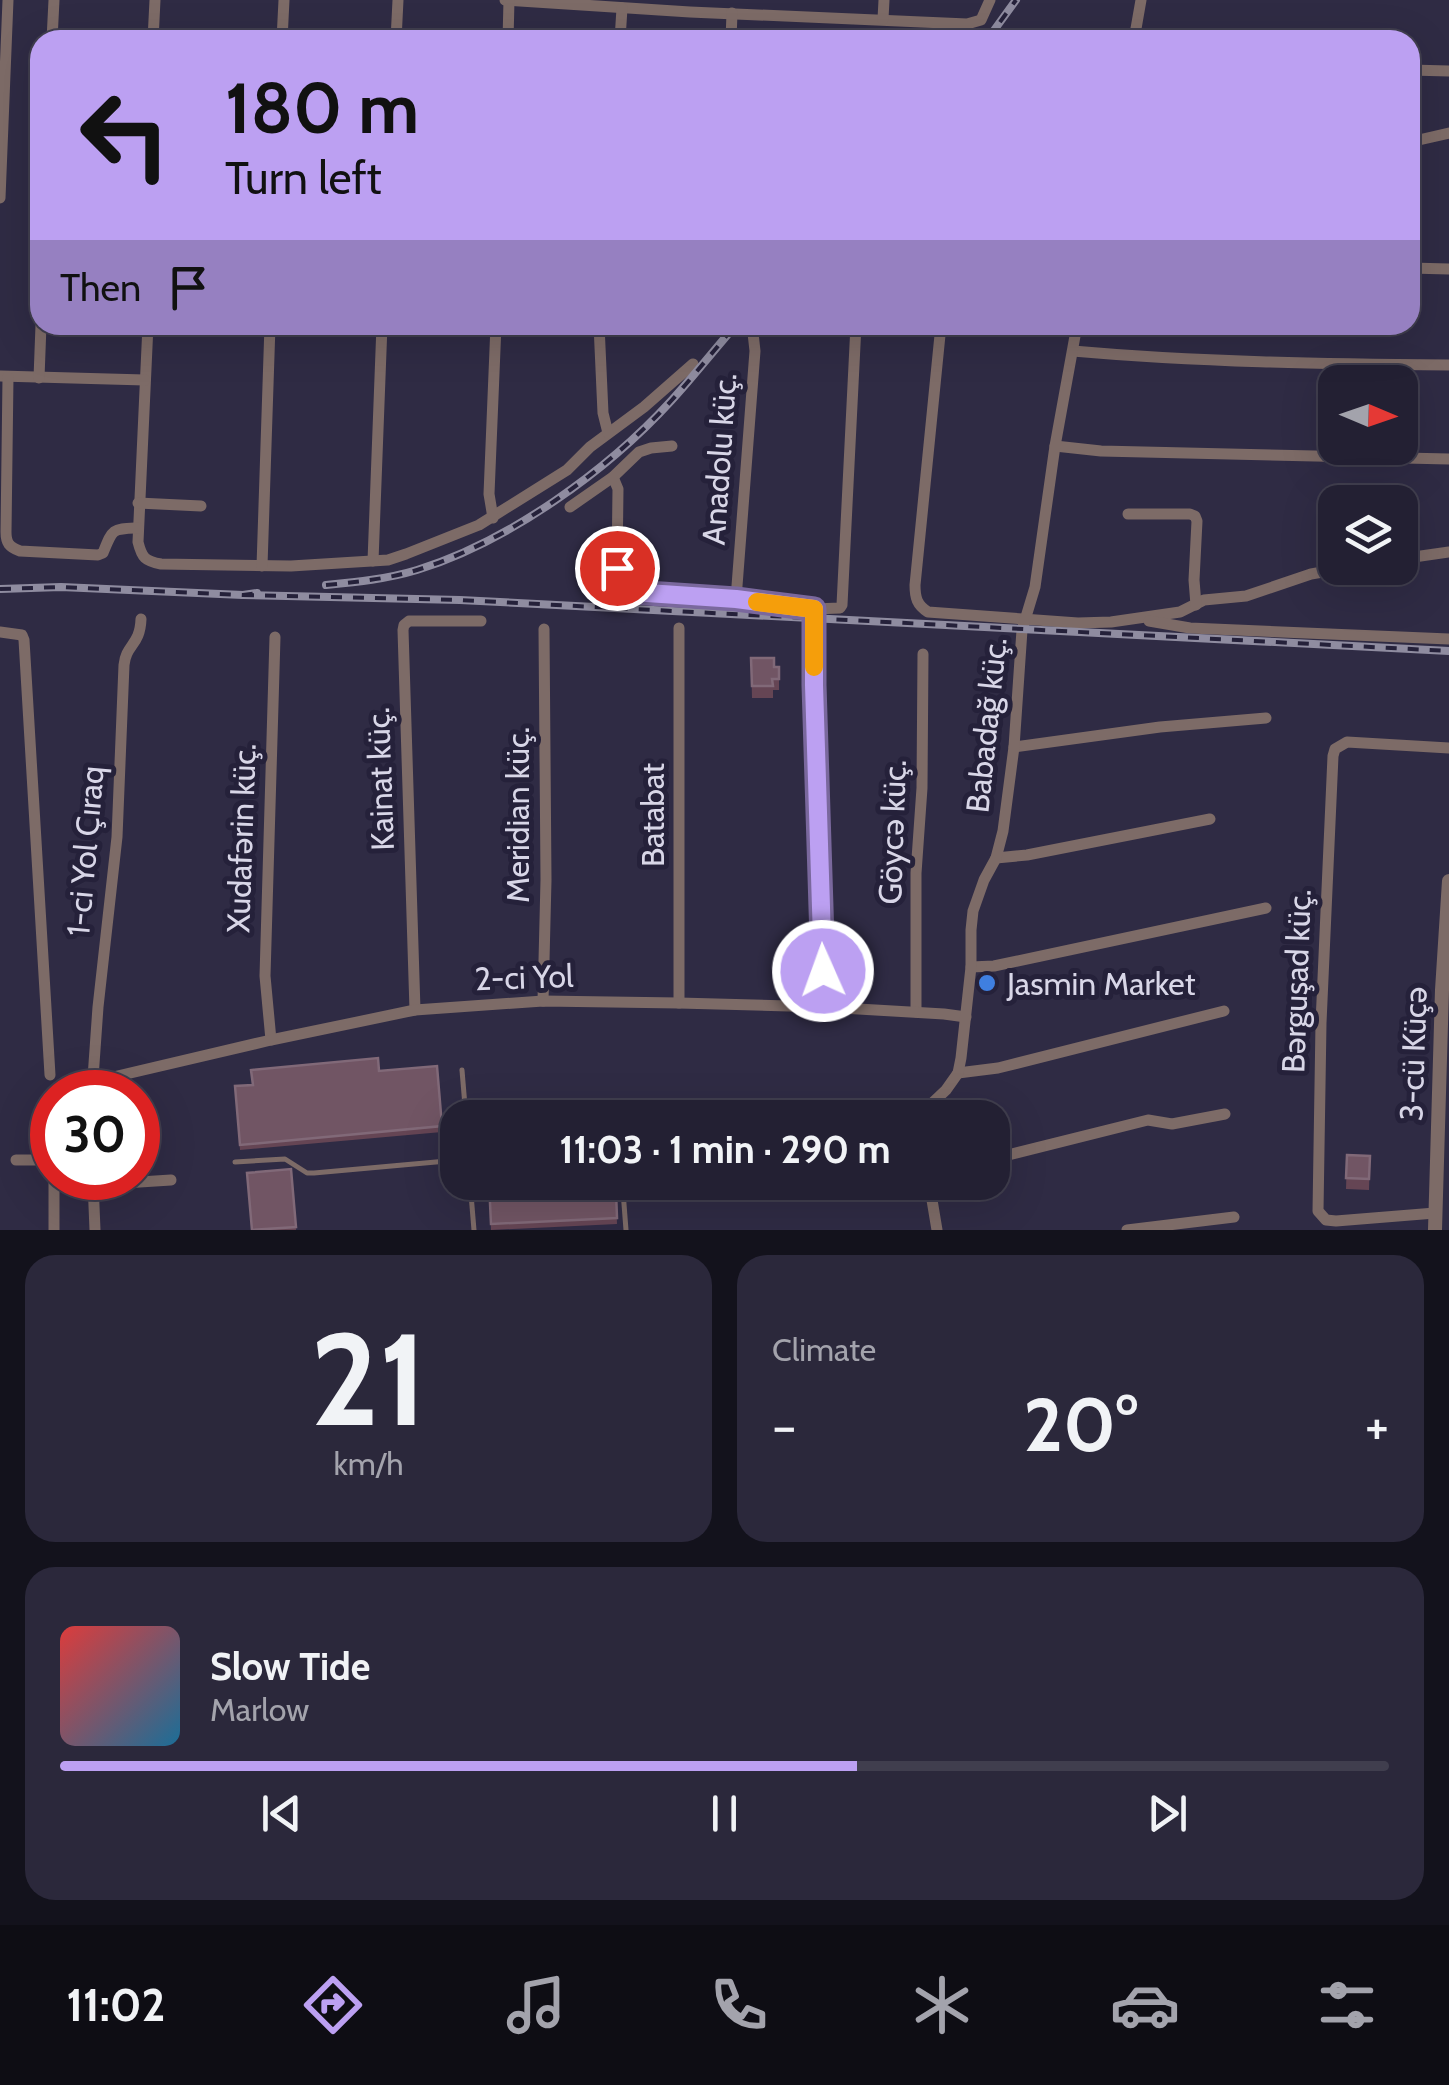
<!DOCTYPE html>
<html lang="en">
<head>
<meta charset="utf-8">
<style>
  :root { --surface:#232033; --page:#2b283b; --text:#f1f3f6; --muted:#a3a3ac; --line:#403e4e; --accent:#bca0f2 }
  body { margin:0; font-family:Cabin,sans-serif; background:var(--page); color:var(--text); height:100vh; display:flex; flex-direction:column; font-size:38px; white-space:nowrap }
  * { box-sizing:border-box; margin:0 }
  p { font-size:32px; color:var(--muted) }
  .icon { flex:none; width:55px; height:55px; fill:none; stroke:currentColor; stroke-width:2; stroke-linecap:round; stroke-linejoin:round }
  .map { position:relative; height:1230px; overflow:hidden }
  .details { display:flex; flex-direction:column; gap:25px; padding:25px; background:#13121c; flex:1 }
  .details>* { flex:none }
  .top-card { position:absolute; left:30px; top:30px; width:1390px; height:305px; border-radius:30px; box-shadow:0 10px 40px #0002,0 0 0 2px var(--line); background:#bca0f2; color:#111; overflow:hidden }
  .needle { width:65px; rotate:92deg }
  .buttons { position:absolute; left:1318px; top:365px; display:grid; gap:20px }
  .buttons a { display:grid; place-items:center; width:100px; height:100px; border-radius:20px; background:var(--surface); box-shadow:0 10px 40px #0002,0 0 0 2px var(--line); font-size:50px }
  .speed { position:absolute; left:30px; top:1070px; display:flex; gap:20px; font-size:50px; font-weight:700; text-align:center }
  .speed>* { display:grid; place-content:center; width:130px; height:130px; border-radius:50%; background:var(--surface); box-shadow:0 10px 40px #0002,0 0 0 2px var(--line); line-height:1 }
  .speed .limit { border:15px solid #d22; background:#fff; color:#111 }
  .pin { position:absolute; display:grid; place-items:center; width:85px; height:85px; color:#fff; margin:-42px; border:5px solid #fff; border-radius:50%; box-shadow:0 2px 10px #0007 }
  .me { position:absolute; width:110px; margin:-55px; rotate:358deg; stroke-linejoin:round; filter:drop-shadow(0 0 8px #0008) }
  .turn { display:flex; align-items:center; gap:35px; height:210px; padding:0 30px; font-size:45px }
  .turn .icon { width:130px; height:130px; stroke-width:2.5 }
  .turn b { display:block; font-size:70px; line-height:85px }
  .then { display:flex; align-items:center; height:95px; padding:0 30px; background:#0003; gap:20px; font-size:38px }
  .big { font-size:75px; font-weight:700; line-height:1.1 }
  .details .card { flex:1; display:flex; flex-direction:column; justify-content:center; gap:15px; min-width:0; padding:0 35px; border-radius:30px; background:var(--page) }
  .details .dial { align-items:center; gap:0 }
  .dial b { font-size:130px; line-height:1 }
  .song { display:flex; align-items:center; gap:30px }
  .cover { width:120px; height:120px; border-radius:15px; background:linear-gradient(135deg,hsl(0 70% 55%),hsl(200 70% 35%)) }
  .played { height:10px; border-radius:5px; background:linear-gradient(90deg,var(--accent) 60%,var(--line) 60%) }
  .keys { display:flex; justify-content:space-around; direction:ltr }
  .heat { display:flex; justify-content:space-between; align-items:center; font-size:55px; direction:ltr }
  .details .tiles { flex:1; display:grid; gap:25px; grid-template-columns:1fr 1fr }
  .card:last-child { grid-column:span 2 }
  .trip { position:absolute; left:440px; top:1100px; width:570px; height:100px; border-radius:30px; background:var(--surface); box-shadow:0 10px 40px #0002,0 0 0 2px var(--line); font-weight:700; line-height:100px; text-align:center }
  .menu { display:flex; height:160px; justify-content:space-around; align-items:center; background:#0e0d14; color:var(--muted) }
  .menu .icon { width:70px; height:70px }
  .menu .current { color:var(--accent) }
  .menu b { font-size:45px; color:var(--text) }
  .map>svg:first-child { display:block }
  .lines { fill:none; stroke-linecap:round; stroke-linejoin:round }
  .service { stroke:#7d6b67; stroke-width:5 }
  .minor { stroke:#7d6b67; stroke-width:11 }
  .tertiary { stroke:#7d6b67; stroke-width:14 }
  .rail-casing { stroke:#8f8ca0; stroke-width:8 }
  .rail { stroke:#25213a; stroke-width:4; stroke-dasharray:11; stroke-linecap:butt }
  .wall { fill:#654554 }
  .building { fill:#715564; stroke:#816978; stroke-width:2.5 }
  .route-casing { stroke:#7a689d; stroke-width:25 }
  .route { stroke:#bca0f2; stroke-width:18 }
  .slow { stroke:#f59e0b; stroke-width:18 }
  .shop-dot { fill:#3f7fe0; stroke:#25213a; stroke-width:4 }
  .labels { text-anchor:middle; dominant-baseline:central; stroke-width:10; stroke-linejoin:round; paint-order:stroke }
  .street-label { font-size:32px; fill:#d8d6e7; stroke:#25213a }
  .poi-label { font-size:32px; fill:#d8d6e7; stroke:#25213a; text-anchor:start }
</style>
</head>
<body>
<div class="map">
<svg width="1449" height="1230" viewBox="0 0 1449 1230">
  <rect width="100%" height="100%" fill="#2f2b44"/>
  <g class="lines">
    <g class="service">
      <path d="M 462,1070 L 466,1118"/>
      <path d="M 235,1162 L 285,1159 L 307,1173 L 314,1173 L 458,1160"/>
      <path d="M 470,1182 L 474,1230"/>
      <path d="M 616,1182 L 620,1184 L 623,1191 L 626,1230"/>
      <path d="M 529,1185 L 592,1182"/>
    </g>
    <g class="minor">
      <path d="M 505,0 L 690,12 L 967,24 L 981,20 L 990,0"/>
      <path d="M 883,19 L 884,0"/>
      <path d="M 52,40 L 54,0"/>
      <path d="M 153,40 L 155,0"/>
      <path d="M 282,40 L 284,0"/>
      <path d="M 396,40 L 398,0"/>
      <path d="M 508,40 L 509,0"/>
      <path d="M 620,40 L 622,8"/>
      <path d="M 731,40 L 732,13"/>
      <path d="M 1134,40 L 1141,0"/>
      <path d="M 1410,70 L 1449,71"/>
      <path d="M 1410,142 L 1449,133"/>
      <path d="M 0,198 L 8,0"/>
      <path d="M 1410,268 L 1449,269"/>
      <path d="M 148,325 L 138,542 C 142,558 145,561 161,564 L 291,566 L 388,560 L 406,554 L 479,525 L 567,470 L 590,447 L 644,407 L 693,364"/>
      <path d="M 599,325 L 603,413 L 608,433"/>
      <path d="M 941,325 L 915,585 C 915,598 917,605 928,612 L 1078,623 L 1111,622 L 1180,612 L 1204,600 L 1246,596 L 1311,574 L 1346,568"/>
      <path d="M 1073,351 C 1198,362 1323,364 1449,365"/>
      <path d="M 0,376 L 145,380"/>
      <path d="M 8,377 L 6,532 C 6,543 9,547 20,551 L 98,555 L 103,553 C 113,528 112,529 138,528"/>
      <path d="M 39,378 L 41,325"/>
      <path d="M 1055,446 L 1101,451 L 1449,459"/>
      <path d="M 613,477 L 618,489 L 617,568 C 618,582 620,586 633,591 L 736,599 L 814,609 L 840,608 L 842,605 L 856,325"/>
      <path d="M 138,503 L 201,506"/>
      <path d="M 570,507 L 613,477 L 639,452 L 651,448 L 672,446"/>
      <path d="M 1128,514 L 1190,514 L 1195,516 L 1197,521 L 1194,580 L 1196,605"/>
      <path d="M 493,518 L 489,494 L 496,325"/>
      <path d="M 1400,559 L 1449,552"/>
      <path d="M 373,561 L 382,325"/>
      <path d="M 262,566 L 270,325"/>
      <path d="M 736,599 L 755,351 L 753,333 L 747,325"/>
      <path d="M 814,609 L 814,685 L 824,1007"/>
      <path d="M 1149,621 L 1190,628 L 1449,639"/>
      <path d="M 679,628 L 679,1003"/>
      <path d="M 0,632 L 22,635 L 24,640 L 50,1075"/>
      <path d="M 1014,747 L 1160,727 L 1266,718"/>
      <path d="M 996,858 L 1027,855 L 1210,819"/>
      <path d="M 971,967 L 994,966 L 1266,908"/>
      <path d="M 543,1001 L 546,880 L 544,629"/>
      <path d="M 415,1010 L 403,630 L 404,625 L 409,621 L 481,621"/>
      <path d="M 916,1012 L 916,873 L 922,788 L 923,654"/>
      <path d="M 271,1040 L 265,976 L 275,637"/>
      <path d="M 958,1073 L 998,1068 L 1224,1011"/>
      <path d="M 92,1082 L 271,1040 L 415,1010 L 543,1001 L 679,1003 L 824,1007 L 944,1014 L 966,1017"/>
      <path d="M 92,1092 L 98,1007 L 117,837 L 124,665 C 126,644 140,646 141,619"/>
      <path d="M 923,1118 L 927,1108 L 946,1090 L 958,1073 L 961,1058 L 971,967 L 971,930 L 973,911 L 984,880 L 996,858 L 1003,831 L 1014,747 L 1022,630 L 1035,587 L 1055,446 L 1077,325"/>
      <path d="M 992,1159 L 1148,1120 L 1172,1124 L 1225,1114"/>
      <path d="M 16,1160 L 46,1160 L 52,1164"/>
      <path d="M 93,1182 L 95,1230"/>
      <path d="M 929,1182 L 937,1230"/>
      <path d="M 93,1185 L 171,1180"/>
      <path d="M 1435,1213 L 1336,1221 L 1326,1220 L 1318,1211 L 1321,1023 L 1333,756 L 1335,749 L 1347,742 L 1449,748"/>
      <path d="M 54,1230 L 54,1178"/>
      <path d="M 1127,1230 L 1234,1217"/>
    </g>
    <path class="tertiary" d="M 1435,1230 L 1442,990 L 1449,881"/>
    <defs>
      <g id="rail">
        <path d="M 987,40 L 1016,0"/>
        <path d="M 326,585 C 357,582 387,579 417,570 C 508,542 607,471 671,401 C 693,377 714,350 736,325"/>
        <path d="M 0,589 L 61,587 L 243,595 L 257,593"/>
        <path d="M 243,595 L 460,600 L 1449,651"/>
      </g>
    </defs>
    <use href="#rail" class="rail-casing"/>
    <use href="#rail" class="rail"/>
  </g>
  <g class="wall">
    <path d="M 751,658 L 774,667 L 779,667 L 779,690 L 773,690 L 773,698 L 752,698 Z"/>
    <path d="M 437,1066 L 442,1132 L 240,1150 L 235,1086 Z"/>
    <path d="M 1347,1155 L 1370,1156 L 1369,1190 L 1346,1189 Z"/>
    <path d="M 291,1169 L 296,1230 L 252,1230 Z"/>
    <path d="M 489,1182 L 518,1196 L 616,1191 L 617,1224 L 491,1230 Z"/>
  </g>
  <g class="building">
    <path d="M 751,658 L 774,658 L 774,667 L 779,667 L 779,679 L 772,679 L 773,686 L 752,686 Z"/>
    <path d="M 378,1058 L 379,1071 L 437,1066 L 442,1126 L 240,1145 L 235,1086 L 253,1085 L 251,1070 Z"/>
    <path d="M 1347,1155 L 1370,1156 L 1369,1179 L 1346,1178 Z"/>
    <path d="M 291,1169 L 296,1227 L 252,1230 L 247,1173 Z"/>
    <path d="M 489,1182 L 517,1182 L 518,1196 L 616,1191 L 617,1218 L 491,1224 Z"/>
  </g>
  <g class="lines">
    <defs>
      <path id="route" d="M 617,568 C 618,582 620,586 632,592 L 736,599 L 814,609 L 814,685 L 823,971"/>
    </defs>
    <use href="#route" class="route-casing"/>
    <use href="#route" class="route"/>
    <path class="slow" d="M 757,602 L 814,609 L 814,667"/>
  </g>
  <circle class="shop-dot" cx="987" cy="983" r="10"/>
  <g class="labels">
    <g class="street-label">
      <text transform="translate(719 459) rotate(-86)">Anadolu küç.</text>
      <text transform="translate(986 725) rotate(-84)">Babadağ küç.</text>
      <text transform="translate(380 779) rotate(-92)">Kainat küç.</text>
      <text transform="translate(517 815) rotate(-90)">Meridian küç.</text>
      <text transform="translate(652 815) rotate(-90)">Batabat</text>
      <text transform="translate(892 832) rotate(-88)">Göycə küç.</text>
      <text transform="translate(241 838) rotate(-88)">Xudafərin küç.</text>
      <text transform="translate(85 851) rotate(-85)">1-ci Yol Çıraq</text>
      <text transform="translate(524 977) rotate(-2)">2-ci Yol</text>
      <text transform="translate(1296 981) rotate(-88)">Bərguşad küç.</text>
      <text transform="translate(1413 1054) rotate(-88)">3-cü Küçə</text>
    </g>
    <g class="poi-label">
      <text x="1007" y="983">Jasmin Market</text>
    </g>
  </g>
</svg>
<div class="buttons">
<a><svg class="needle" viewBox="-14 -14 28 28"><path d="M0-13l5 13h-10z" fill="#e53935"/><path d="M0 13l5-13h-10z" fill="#a3a3ac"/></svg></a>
<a><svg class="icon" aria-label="layers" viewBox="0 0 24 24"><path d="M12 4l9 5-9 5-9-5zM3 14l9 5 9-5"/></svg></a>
</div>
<div class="speed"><div class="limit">30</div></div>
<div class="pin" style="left:617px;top:568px;background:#d93025"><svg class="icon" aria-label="arrive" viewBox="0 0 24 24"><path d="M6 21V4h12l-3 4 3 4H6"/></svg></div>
<svg class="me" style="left:823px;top:971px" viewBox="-20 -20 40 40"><circle r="17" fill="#bca0f2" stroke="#fff" stroke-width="3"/><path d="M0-11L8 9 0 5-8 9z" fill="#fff"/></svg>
<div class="trip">11:03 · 1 min · 290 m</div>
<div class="top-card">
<div class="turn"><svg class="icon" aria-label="left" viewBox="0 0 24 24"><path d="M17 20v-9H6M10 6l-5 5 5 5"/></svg><div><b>180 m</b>Turn left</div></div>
<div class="then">Then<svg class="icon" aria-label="arrive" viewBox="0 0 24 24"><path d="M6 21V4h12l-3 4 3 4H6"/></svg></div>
</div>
</div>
<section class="details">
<div class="tiles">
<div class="card dial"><b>21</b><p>km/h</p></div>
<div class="card"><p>Climate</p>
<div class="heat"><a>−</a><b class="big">20°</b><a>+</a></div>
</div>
<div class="card">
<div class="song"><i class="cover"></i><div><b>Slow Tide</b><p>Marlow</p></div></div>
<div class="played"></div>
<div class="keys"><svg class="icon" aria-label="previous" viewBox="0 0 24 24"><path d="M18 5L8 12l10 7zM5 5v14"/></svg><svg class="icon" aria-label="pause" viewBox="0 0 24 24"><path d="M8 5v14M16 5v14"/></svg><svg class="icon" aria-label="next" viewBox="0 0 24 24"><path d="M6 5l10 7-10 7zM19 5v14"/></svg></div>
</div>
</div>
</section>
<nav class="menu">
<b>11:02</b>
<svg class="icon current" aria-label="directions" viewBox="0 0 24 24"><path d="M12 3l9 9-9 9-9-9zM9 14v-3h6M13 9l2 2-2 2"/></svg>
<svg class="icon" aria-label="music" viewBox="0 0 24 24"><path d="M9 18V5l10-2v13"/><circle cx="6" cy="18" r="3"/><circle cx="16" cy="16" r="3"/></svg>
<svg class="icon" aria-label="phone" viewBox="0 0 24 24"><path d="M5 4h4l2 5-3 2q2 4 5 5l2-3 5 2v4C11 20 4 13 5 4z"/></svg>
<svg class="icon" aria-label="climate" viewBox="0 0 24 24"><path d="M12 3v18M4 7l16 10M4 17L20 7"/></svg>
<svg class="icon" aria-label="car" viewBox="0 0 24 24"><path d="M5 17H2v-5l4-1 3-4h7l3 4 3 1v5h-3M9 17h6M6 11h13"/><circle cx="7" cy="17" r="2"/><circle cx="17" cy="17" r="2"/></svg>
<svg class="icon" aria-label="filters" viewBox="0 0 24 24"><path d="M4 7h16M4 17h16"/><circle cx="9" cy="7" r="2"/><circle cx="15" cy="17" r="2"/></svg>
</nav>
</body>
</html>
